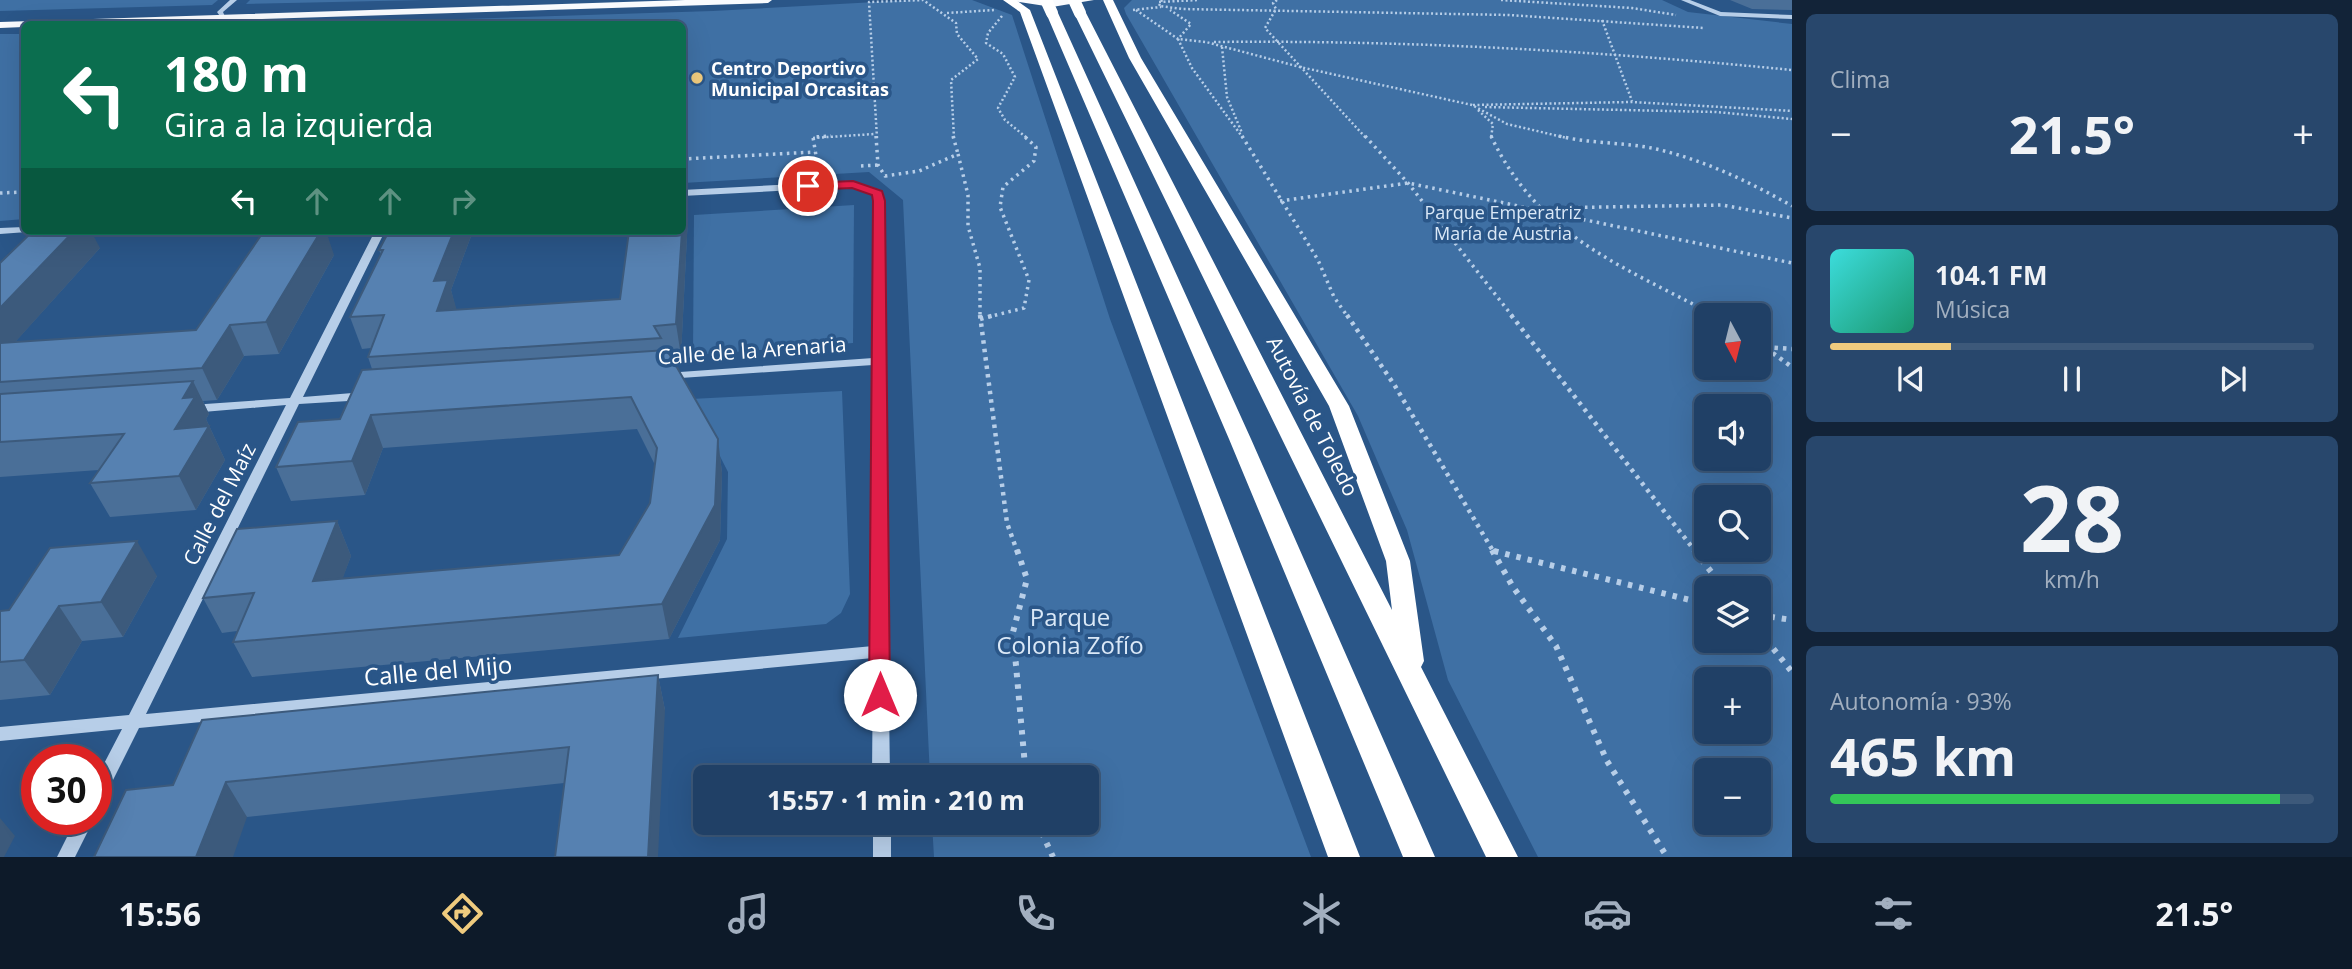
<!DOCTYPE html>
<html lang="es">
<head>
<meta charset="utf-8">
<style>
  :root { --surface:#204066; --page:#28476c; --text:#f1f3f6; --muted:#a2afbf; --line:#3d597a; --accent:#efcb7e }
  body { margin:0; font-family:"Open Sans",sans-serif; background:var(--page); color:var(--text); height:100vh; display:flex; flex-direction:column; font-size:26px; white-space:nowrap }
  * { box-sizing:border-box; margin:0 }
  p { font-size:23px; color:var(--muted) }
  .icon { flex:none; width:38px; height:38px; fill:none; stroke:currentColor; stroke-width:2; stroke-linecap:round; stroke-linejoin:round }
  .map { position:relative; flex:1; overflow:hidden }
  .drawer { display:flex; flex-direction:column; gap:14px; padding:14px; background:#122338; width:560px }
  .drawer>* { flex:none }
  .guide { position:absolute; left:21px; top:21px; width:665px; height:214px; border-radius:10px; box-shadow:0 7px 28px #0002,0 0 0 2px var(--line); background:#0b6e4f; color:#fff; overflow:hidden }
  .needle { width:46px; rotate:173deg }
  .buttons { position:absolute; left:1694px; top:303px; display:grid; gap:14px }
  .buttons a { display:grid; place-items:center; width:77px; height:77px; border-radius:10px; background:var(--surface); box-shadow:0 7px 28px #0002,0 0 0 2px var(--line); font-size:35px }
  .speed { position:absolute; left:21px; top:744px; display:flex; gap:14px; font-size:35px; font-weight:700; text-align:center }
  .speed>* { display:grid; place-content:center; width:91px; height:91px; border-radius:50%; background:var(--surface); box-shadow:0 7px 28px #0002,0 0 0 2px var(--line); line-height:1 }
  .speed .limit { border:10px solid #d22; background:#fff; color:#111 }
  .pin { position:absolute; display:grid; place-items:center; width:60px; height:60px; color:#fff; margin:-30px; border:4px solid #fff; border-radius:50%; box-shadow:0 2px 7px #0007 }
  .me { position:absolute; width:77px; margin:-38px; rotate:0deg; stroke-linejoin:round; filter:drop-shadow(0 0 5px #0008) }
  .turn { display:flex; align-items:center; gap:24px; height:147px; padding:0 28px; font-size:32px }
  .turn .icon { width:91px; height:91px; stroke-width:2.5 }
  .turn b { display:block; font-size:49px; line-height:60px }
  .lanes { display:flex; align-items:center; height:66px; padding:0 28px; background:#0003; justify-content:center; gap:35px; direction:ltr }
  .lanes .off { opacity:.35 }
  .big { font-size:52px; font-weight:700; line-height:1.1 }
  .drawer .widget { flex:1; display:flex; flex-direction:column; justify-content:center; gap:10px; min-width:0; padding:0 24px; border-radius:10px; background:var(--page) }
  .drawer .dial { align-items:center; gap:0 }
  .dial b { font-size:91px; line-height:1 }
  .song { display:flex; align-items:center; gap:21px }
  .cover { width:84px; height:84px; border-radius:10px; background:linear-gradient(135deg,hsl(180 70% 55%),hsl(160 70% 35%)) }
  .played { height:7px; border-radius:4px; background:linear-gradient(90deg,var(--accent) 25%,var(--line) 25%) }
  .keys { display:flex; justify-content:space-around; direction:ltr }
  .heat { display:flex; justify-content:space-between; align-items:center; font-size:38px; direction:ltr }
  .charge { height:10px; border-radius:5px; background:linear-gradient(90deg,#34c759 93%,var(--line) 0) }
  .trip { position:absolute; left:693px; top:765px; width:406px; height:70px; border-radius:10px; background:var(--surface); box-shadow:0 7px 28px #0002,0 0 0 2px var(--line); font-weight:700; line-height:70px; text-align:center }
  .dock { display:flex; height:112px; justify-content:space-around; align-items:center; background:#0d1a29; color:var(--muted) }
  .dock .icon { width:49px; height:49px }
  .dock .on { color:var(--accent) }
  .dock b { font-size:32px; color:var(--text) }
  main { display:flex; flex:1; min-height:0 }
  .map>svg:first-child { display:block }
  .green { fill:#3f70a4; fill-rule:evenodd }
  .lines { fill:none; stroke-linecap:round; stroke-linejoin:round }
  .path-far3 { stroke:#b7cee8; stroke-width:2.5; stroke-dasharray:2 2.5; stroke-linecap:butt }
  .path-far2 { stroke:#b7cee8; stroke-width:3.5; stroke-dasharray:2.5 4.5; stroke-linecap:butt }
  .path-far1 { stroke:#b7cee8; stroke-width:4.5; stroke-dasharray:3.5 5; stroke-linecap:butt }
  .path { stroke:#b7cee8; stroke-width:6; stroke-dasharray:4.5 7; stroke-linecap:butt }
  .minor { fill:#b7cee8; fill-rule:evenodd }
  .major { fill:#f9fbfe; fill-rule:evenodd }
  .highway { fill:#fff; fill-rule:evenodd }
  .highway-bridge { stroke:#fff; stroke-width:12 }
  .wall { fill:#4a6f98 }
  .shaded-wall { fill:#3c5a7c }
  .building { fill:#5681b1; stroke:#3c5a7c; stroke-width:2 }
  .route { fill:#e11d48; stroke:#92132f; stroke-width:2 }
  .poi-dot { fill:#efcb7e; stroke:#2a5688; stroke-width:2.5 }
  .labels { text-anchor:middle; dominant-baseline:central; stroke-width:7; stroke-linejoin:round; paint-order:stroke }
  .far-poi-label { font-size:18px; font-weight:bold; fill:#fff; stroke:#2a5688; text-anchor:start }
  .far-park-label { font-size:18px; fill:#dae8f7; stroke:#2a5688 }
  .street-label { font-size:21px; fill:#fff; stroke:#2a5688 }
  .near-park-label { font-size:24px; fill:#dae8f7; stroke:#2a5688 }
  .near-street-label { font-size:24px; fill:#fff; stroke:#2a5688 }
</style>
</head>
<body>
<main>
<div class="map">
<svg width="1792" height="857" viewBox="0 0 1792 857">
  <rect width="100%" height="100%" fill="#2a5688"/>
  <g class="green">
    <path d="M 0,0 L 218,0 L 212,5 L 0,11 Z"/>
    <path d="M 250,0 L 424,0 L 246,4 Z"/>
    <path d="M 912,0 L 972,0 L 1012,15 L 1110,319 L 1311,857 L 934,857 L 932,823 L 1087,822 L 1087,777 L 930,777 L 903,200 L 869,172 L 683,183 L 682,24 L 302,24 L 713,11 Z"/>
    <path d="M 1132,0 L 1662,0 L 1688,12 L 1792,24 L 1792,857 L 1538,857 L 1448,680 L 1407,530 L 1358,416 L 1126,14 L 1124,8 ZM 1706,315 L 1759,315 L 1759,368 L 1706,368 ZM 1759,406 L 1759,458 L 1706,458 L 1706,406 ZM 1759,497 L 1759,550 L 1706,550 L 1706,497 ZM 1706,588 L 1759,588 L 1759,640 L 1706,640 ZM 1706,679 L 1759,679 L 1759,732 L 1706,732 ZM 1759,770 L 1759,822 L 1706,822 L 1706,770 Z"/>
    <path d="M 0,34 L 24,34 L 24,219 L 0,221 Z"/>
    <path d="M 854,205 L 853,343 L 693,355 L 694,215 Z"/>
    <path d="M 842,391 L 850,594 L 841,613 L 826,624 L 678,638 L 727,539 L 728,472 L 691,399 Z"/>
  </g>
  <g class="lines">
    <g class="path-far3">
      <path d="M 1162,0 L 1159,6 L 1183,9 L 1509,15 L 1704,28"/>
      <path d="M 1277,0 L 1273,3 L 1276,9 L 1265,28 L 1366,138"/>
      <path d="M 1501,0 L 1632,8 L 1676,15"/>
      <path d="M 1159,2 L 1199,0"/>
      <path d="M 1133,10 L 1161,7"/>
      <path d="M 1136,10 L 1178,39 L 1191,24 L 1170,10"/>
      <path d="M 947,13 L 994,10"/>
      <path d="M 1002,16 L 988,33 L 986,43 L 1003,54 L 1015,77 L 998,108 L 1005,120 L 1027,138"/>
      <path d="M 1602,20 L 1632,101"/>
      <path d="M 1214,42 C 1407,40 1599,51 1792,70"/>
      <path d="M 1222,47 L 1227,97 L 1242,133"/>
      <path d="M 1473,105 L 1632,102 L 1792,111"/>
      <path d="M 1485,107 L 1716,112 L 1792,119"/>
      <path d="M 1478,110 L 1493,124 L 1491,138"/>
      <path d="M 813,138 L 874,134"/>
      <path d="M 877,138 L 869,2 L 923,0 L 956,23 L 957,34 L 978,59 L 951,80 L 954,138"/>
      <path d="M 1243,138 L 1192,68 L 1178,39 L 1206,42 L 1300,67 L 1472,105 L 1507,124 L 1567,138"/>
    </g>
    <g class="path-far2">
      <path d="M 876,136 L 878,165 L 885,176 L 919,171 L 958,154"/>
      <path d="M 953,136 L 958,154"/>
      <path d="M 1242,136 L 1318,260 L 1334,297 L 1348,317"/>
      <path d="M 1365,136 L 1408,183 L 1513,317"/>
      <path d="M 1491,136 C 1538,236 1622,266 1714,315"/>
      <path d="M 1559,136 C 1591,144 1625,142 1656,149 C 1704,160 1750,182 1792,206"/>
      <path d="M 958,154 L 968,195 L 968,226 L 980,268 L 980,317"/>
      <path d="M 682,159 L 815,152"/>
      <path d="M 861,166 L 878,165"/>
      <path d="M 818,168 L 813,137 L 831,136"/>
      <path d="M 0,193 L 24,192"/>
      <path d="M 1280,201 L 1408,183 L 1792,263"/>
      <path d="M 1543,208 L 1722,205 L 1792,218"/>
      <path d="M 988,317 L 1024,308 L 1029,280 L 1000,207 L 1003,187 L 1034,161 L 1036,147 L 1024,136"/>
    </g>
    <g class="path-far1">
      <path d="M 980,315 L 1007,523 L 1017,551"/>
      <path d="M 1347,315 L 1395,386 L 1493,551"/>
      <path d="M 1511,315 L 1695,551"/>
      <path d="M 980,319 L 995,315"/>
      <path d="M 1759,343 L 1792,367"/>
      <path d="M 1766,347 L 1792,349"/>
    </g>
    <g class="path">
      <path d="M 1017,550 L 1027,579 L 1013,632 L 1026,777"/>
      <path d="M 1492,550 L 1513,587 L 1556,646 L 1607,761 L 1667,857"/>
      <path d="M 1694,550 L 1724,588"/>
      <path d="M 1494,551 L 1706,604"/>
      <path d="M 1759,615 L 1792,620"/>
      <path d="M 1759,631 L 1792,672"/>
      <path d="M 1037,822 L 1053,857"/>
    </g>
    <g class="minor">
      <path d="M 230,0 L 237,0 L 223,12 L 226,19 L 222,19 L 217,12 Z"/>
      <path d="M 1681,0 L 1690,0 L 1721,12 L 1792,15 L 1792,19 L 1720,16 Z"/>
      <path d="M 853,181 L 882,193 L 890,777 L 872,777 L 873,658 L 139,728 L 102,802 L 96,805 L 96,779 L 122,729 L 0,741 L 0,727 L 129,715 L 286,405 L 191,413 L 185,409 L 191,405 L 290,398 L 375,231 L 385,231 L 303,397 L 365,392 L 371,396 L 365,400 L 299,404 L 146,714 L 873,646 L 873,365 L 666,379 L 660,376 L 666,373 L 873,358 L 874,194 L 852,187 L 682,196 L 682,190 Z"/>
      <path d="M 24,227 L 24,231 L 27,232 L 0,234 L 0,228 Z"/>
      <path d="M 76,819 L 94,819 L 75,857 L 57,857 Z"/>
      <rect x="873" y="822" width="18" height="35"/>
    </g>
    <g class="major">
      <path d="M 685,0 L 772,0 L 768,3 L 102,24 L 24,24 L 24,27 L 0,28 L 0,22 Z"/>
      <path d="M 1007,0 L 1094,0 L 1052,7 Z"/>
    </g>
    <g class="highway">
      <path d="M 1003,0 L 1016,0 L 1030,10 L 1360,857 L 1328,857 L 1020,12 Z"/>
      <path d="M 1103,0 L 1113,0 L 1141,58 L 1349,406 L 1410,561 L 1424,661 L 1421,667 L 1518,857 L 1486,857 L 1074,13 L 1080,10 L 1086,13 L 1392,610 L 1386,561 L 1329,406 L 1129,58 Z"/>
      <path d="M 1052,10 L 1058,13 L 1251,439 L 1435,857 L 1403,857 L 1229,439 L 1046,13 Z"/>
    </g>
    <g class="highway-bridge">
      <path d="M 1046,0 L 1052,13"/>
      <path d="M 1074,0 L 1080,13"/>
    </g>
  </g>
  <g class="wall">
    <path d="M 1730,0 L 1792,0 L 1792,10 L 1752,9 Z"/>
    <path d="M 685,187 L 688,216 L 681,356 L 671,356 L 718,439 L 722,473 L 720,540 L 669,639 L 252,677 L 233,642 L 237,631 L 222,633 L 203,598 L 337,521 L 351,556 L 342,579 L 619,555 L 650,503 L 655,465 L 637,429 L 383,448 L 365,495 L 291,501 L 276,467 L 340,419 L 372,369 L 368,357 L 371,348 L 362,349 L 350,317 L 381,255 L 379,250 L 473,231 L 451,290 L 456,310 L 620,299 Z"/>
    <path d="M 100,248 L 15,342 L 196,330 L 334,255 L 279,354 L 244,356 L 217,400 L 203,401 L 209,414 L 206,419 L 225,460 L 196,510 L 110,517 L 90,483 L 99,470 L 0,477 L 0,263 Z"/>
    <path d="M 157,576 L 123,637 L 82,641 L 50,695 L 0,700 L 0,611 L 9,610 Z"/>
    <path d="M 658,675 L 665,710 L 564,783 L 247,817 L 173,785 Z"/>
  </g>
  <g class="shaded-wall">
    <path d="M 685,187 L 688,216 L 681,356 L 676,324 Z"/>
    <path d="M 74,231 L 91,231 L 100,248 L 0,359 L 0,308 Z"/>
    <path d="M 321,231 L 326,231 L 334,255 L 279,354 L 266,322 Z"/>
    <path d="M 454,231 L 473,231 L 451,290 L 457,311 L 437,311 L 434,281 Z"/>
    <path d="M 230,325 L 244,356 L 217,400 L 202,368 Z"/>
    <path d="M 193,381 L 209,414 L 206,419 L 225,460 L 196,510 L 179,476 L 175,429 L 183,398 Z"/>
    <path d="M 371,415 L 383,448 L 365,495 L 352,461 Z"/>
    <path d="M 718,439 L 722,473 L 720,540 L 669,639 L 662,604 Z"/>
    <path d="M 337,521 L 351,556 L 329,616 L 313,581 Z"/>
    <path d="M 137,541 L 157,576 L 123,637 L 101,602 Z"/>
    <path d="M 59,606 L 82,641 L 50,695 L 24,660 Z"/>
    <path d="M 658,675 L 665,710 L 658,857 L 648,857 Z"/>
    <path d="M 226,782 L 247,817 L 233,857 L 196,857 Z"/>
    <path d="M 0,818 L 15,836 L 4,857 L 0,857 Z"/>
  </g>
  <g class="building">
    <path d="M 685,187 L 682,223 L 682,188 Z"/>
    <path d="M 33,231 L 74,231 L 0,308 L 0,263 Z"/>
    <path d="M 264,231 L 321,231 L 266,322 L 230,325 L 202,368 L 0,382 L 0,343 L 196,330 Z"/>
    <path d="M 389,231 L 454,231 L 434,281 L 448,280 L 437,311 L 620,299 L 629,231 L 682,231 L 676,324 L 654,326 L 661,338 L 368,357 L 384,315 L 350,317 L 383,250 L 379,250 Z"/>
    <path d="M 667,350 L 718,439 L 715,505 L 662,604 L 233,642 L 254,593 L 203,598 L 237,529 L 337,521 L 313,581 L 619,555 L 650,503 L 657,448 L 631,397 L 371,415 L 352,461 L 276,467 L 298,422 L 340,419 L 362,370 Z"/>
    <path d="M 193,381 L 183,398 L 195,397 L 175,429 L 209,426 L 179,476 L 90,483 L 124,434 L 0,442 L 0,394 Z"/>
    <path d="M 137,541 L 101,602 L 59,606 L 24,660 L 0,662 L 0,611 L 9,610 L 50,548 Z"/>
    <path d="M 658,675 L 648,857 L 555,857 L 569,747 L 226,782 L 196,857 L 94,857 L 126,790 L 173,785 L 202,720 Z"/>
  </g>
  <path class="route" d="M 853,181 L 882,191 L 885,201 L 890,695 L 887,701 L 872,701 L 869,695 L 873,201 L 872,195 L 852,188 L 808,190 L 802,186 L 808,183 Z"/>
  <circle class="poi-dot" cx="697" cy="78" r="7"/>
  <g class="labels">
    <g class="far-poi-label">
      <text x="711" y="68">Centro Deportivo<tspan x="711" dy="21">Municipal Orcasitas</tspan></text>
    </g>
    <g class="far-park-label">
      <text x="1503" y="212">Parque Emperatriz<tspan x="1503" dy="21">María de Austria</tspan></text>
    </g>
    <g class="street-label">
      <text transform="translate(752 350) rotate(-4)">Calle de la Arenaria</text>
      <text transform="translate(1313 416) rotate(63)">Autovía de Toledo</text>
      <text transform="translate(219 504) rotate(-63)">Calle del Maíz</text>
    </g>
    <g class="near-park-label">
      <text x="1070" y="616">Parque<tspan x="1070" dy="28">Colonia Zofío</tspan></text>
    </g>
    <g class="near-street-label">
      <text transform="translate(438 670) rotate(-5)">Calle del Mijo</text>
    </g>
  </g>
</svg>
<div class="buttons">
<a><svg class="needle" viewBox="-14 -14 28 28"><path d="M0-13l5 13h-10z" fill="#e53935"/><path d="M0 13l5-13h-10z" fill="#a2afbf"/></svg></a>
<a><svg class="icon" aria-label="sound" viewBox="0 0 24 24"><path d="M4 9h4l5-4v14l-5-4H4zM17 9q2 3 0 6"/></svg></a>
<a><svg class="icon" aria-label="search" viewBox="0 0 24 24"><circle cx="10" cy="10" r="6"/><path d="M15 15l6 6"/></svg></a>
<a><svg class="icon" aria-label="layers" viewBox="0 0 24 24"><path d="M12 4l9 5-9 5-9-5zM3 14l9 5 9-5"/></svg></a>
<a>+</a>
<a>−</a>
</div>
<div class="speed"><div class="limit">30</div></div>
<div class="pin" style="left:808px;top:186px;background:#d93025"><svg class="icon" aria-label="arrive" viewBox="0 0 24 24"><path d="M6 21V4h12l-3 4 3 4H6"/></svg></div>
<svg class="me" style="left:880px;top:695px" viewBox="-20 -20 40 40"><circle r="19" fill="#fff"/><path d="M0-13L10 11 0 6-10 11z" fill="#e11d48"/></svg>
<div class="trip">15:57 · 1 min · 210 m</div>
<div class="guide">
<div class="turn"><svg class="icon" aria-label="left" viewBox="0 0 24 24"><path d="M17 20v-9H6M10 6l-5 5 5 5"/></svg><div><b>180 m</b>Gira a la izquierda</div></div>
<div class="lanes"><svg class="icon" aria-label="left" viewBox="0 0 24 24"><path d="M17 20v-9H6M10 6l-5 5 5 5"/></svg><svg class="icon off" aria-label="ahead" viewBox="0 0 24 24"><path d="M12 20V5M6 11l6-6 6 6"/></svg><svg class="icon off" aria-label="ahead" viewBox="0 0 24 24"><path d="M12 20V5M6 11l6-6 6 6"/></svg><svg class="icon off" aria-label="right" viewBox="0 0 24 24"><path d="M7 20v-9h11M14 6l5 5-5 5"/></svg></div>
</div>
</div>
<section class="drawer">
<div class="widget"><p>Clima</p>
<div class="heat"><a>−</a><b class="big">21.5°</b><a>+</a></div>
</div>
<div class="widget">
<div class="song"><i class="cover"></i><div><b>104.1 FM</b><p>Música</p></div></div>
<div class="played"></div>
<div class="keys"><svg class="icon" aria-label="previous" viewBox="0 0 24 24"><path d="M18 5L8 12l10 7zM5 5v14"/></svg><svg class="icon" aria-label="pause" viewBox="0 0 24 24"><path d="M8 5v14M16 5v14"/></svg><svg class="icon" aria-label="next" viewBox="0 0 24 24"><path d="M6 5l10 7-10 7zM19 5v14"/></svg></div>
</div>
<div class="widget dial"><b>28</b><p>km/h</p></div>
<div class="widget"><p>Autonomía · 93%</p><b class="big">465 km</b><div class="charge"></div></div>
</section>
</main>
<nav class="dock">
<b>15:56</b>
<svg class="icon on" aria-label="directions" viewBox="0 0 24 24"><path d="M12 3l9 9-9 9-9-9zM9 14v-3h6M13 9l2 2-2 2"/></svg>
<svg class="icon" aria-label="music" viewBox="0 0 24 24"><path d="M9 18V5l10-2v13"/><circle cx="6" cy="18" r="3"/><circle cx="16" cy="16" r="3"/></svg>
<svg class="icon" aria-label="phone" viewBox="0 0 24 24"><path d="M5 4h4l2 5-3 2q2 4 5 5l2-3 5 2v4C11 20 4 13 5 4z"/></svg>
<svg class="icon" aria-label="climate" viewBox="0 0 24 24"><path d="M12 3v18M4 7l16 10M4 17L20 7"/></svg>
<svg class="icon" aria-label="car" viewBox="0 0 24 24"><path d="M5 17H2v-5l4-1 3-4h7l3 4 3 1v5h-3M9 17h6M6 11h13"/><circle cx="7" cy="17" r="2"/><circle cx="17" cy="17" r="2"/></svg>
<svg class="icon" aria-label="filters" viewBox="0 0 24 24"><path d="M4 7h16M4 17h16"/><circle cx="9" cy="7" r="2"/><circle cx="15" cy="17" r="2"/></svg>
<b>21.5°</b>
</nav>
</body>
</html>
